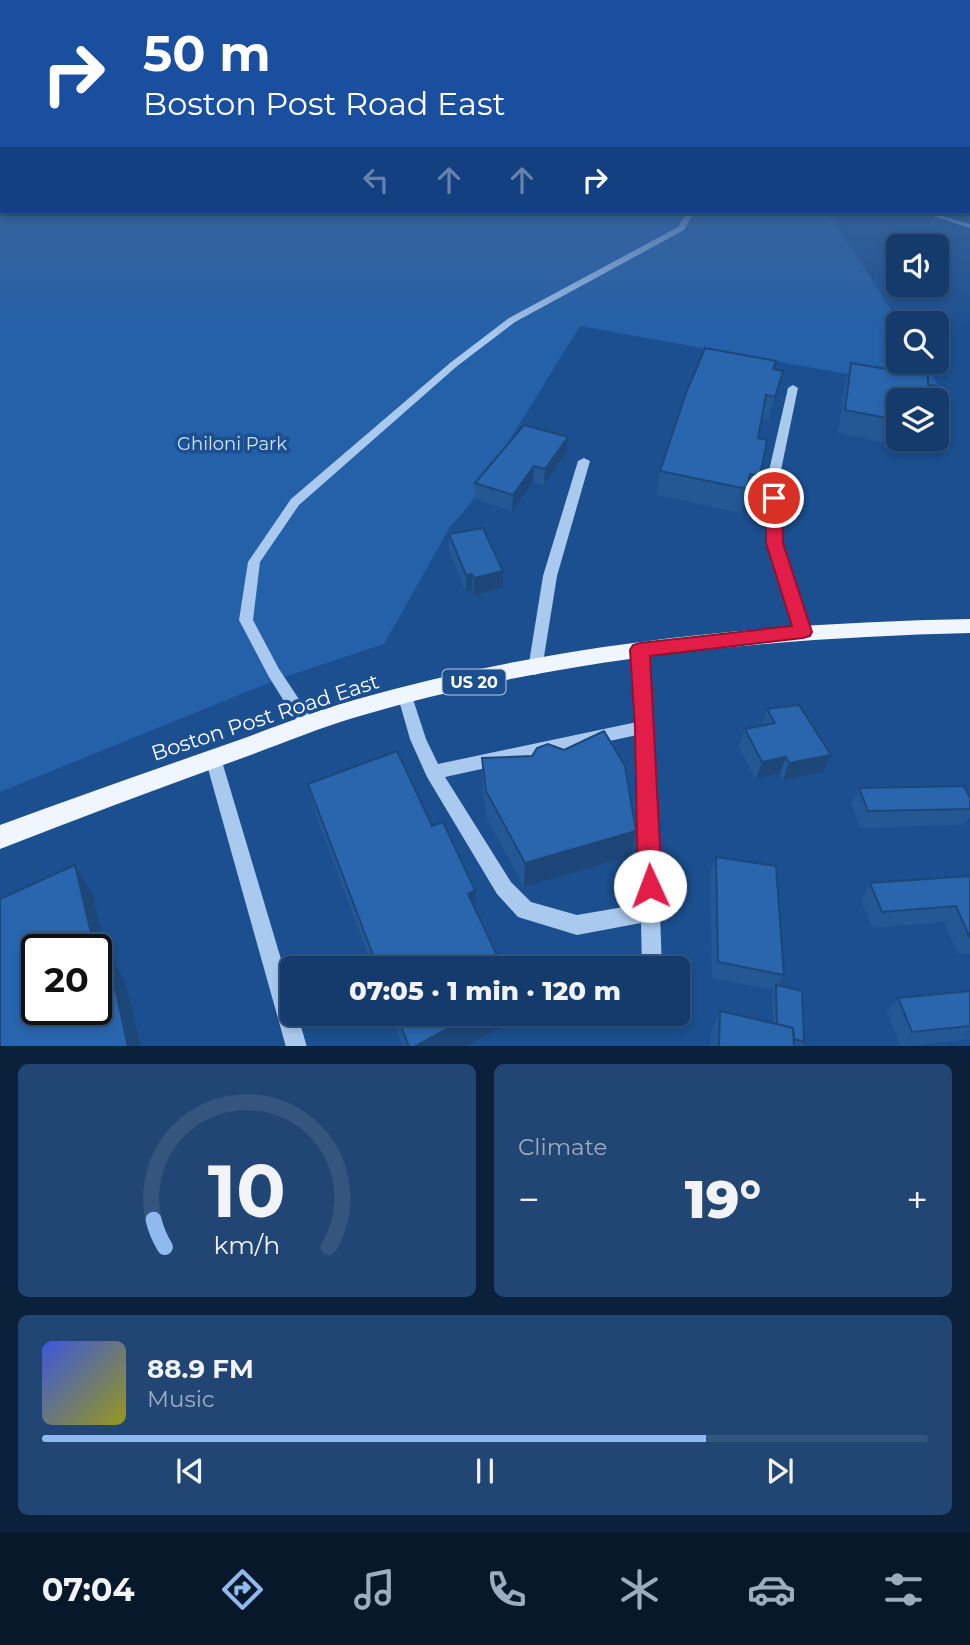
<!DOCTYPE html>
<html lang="en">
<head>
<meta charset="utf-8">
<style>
  :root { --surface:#143b6b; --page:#214673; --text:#f1f3f6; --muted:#9dadc1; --line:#33557e; --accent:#90b9f0 }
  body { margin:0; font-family:Montserrat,sans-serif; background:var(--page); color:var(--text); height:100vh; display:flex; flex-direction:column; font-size:26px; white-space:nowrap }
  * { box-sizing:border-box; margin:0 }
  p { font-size:23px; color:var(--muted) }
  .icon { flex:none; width:38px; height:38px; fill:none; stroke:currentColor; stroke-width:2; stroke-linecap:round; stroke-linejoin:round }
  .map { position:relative; height:1046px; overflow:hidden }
  .sheet { display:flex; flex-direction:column; gap:18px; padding:18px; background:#0b203b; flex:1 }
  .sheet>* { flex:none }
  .banner { position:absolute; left:0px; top:0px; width:971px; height:214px; box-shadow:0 4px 10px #0003,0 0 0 2px var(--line); background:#1a4fa0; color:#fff; overflow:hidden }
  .fabs { position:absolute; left:886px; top:234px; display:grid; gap:14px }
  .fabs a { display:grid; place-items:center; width:63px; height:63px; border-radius:10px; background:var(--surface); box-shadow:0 4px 10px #0003,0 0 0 2px var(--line); font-size:35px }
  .speed { position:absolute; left:21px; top:934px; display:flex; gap:14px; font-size:35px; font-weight:700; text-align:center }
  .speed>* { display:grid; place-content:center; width:91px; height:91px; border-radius:50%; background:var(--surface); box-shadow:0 4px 10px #0003,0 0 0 2px var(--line); line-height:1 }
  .speed .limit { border:4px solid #111; border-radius:10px; background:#fff; color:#111 }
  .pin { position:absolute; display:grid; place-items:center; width:60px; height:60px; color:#fff; margin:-30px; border:4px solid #fff; border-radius:50%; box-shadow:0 2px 7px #0007 }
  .me { position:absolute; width:77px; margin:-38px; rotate:358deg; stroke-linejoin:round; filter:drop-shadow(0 0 5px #0008) }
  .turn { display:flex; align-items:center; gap:24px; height:147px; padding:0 28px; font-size:32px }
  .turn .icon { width:91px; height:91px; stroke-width:2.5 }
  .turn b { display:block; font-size:49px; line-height:60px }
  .lanes { display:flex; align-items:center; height:66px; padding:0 28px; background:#0003; justify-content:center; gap:35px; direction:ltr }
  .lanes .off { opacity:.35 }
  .big { font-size:52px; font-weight:800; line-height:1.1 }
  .sheet .card { flex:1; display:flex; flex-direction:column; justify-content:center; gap:10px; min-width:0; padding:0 24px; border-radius:10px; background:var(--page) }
  .sheet .dial { align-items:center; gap:0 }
  .dial svg { height:182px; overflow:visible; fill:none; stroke:var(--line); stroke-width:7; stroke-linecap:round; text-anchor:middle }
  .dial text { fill:var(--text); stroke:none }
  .song { display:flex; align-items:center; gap:21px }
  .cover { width:84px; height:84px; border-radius:10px; background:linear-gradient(135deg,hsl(230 70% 55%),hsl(60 70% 35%)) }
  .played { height:7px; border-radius:4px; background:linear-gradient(90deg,var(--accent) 75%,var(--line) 75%) }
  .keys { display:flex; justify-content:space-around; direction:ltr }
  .heat { display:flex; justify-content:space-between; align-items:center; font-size:38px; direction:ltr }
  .sheet .tiles { flex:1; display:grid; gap:18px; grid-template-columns:1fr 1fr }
  .card:last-child { grid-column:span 2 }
  .trip { position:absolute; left:280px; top:956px; width:410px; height:70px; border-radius:10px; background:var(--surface); box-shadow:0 4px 10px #0003,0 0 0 2px var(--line); font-weight:800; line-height:70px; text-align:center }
  .tabs { display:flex; height:112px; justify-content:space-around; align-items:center; background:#08182b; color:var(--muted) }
  .tabs .icon { width:49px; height:49px }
  .tabs .current { color:var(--accent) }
  .tabs b { font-size:32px; color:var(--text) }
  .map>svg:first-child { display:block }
  .green { fill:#2461a8 }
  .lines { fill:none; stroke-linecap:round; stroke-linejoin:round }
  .stream { fill:#9cc4f0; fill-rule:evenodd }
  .minor { fill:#a9c9ee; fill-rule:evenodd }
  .major { fill:#f0f6ff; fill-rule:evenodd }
  .wall { fill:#245895 }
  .shaded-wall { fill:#1d4779 }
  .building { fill:#2a66ad; stroke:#1d4779; stroke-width:2 }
  .route { fill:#e11d48; stroke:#92132f; stroke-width:2 }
  .labels { text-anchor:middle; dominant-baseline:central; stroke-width:7; stroke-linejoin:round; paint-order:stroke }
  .shield { fill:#1b4f8f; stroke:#bbcadd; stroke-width:2 }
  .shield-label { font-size:16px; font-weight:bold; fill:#fff }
  .park-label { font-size:18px; fill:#cfe3fa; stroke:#1b4f8f }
  .near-street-label { font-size:21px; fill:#fff; stroke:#1b4f8f }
</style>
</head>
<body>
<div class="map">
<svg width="970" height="1047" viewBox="0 0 970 1047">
  <rect width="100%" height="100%" fill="#1b4f8f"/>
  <path class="green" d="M 0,192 L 2,212 L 820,212 L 835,222 L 900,324 L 898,362 L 924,362 L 942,391 L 580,326 L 470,504 L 450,527 L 384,644 L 276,680 L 0,792 Z"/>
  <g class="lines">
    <path class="stream" d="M 921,212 L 927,212 L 970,224 L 970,228 Z"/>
    <g class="minor">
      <path d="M 688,212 L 694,212 L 684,230 L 515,322 L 456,367 L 299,505 L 260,562 L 253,620 L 279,669 L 316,725 L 314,730 L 308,731 L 302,730 L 269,677 L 239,620 L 248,562 L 291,499 L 450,363 L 509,318 L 678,227 Z"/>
      <path d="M 793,385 L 798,388 L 780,475 L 780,543 L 810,632 L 808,636 L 798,636 L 796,632 L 768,543 L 768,475 L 788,388 Z"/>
      <path d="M 584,458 L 590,461 L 557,576 L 542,669 L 540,673 L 535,675 L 530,673 L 528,669 L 543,576 L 578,461 Z"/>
      <path d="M 640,645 L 645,646 L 647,650 L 653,727 L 662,968 L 642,968 L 641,923 L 577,935 L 518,917 L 497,894 L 427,777 L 410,739 L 398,697 L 401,693 L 406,691 L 411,693 L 426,739 L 438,764 L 637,722 L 633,650 L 635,646 ZM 637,735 L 641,904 L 577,915 L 531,902 L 511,882 L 445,777 Z"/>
      <path d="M 213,751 L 219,753 L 221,758 L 292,996 L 292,1013 L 297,1013 L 307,1047 L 286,1047 L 205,758 L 207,753 Z"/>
    </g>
    <path class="major" d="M 970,619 L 970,633 C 765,638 549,659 353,718 C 317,729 283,743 248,756 C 165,786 82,817 0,849 L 0,825 C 79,796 159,768 239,740 C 277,726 315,711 354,700 C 553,643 764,623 970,619 Z"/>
  </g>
  <g class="wall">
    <path d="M 776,361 L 774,369 L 783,371 L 769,420 L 762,418 L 758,438 L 760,476 L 754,500 L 745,498 L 741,513 L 656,495 L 660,471 Z"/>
    <path d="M 851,363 L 928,376 L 928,385 L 937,386 L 936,416 L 936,401 L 898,401 L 898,439 L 925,439 L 921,450 L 838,433 L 845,385 Z"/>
    <path d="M 566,453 L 544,485 L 533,482 L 512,511 L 475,499 L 475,483 Z"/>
    <path d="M 449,534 L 503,588 L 474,595 L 473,591 L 466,592 L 449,551 Z"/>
    <path d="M 767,709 L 831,755 L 823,772 L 783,780 L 780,774 L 756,779 L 739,746 L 745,729 L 761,726 Z"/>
    <path d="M 482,758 L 636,831 L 631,856 L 524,887 L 486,816 L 482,783 Z"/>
    <path d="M 308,784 L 432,826 L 475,910 L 503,968 L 373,968 L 316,816 Z"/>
    <path d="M 859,788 L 970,798 L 970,817 L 964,825 L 860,828 L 851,805 Z"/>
    <path d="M 716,857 L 784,975 L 779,986 L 804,1042 L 802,1047 L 710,1047 L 711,1032 L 720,1011 L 773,1023 L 772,993 L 774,990 L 712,978 L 710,873 Z"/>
    <path d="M 970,876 L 970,954 L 958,954 L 944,922 L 872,928 L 861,900 L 870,883 Z"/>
    <path d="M 970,991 L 970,1039 L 901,1047 L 887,1013 L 898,998 Z"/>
    <path d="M 390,1013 L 513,1013 L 513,1020 L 465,1047 L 403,1047 Z"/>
  </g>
  <g class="shaded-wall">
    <path d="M 783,371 L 777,394 L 769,420 L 775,397 Z"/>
    <path d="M 568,437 L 566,453 L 544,485 L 545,469 Z"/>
    <path d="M 534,466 L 533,482 L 512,511 L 513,495 Z"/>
    <path d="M 503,571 L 503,588 L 474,595 L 474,578 Z"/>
    <path d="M 472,574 L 473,591 L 466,592 L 466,575 Z"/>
    <path d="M 831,755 L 823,772 L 783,780 L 789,763 Z"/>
    <path d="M 786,757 L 780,774 L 756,779 L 762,762 Z"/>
    <path d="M 636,831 L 631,856 L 524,887 L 525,863 Z"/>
    <path d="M 75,865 L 93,896 L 113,978 L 107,951 L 125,980 L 141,1047 L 128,1047 L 96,957 L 96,950 L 95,950 Z"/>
    <path d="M 475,890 L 476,920 L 468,894 Z"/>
    <path d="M 476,1013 L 513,1013 L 513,1020 L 465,1047 L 414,1047 Z"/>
  </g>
  <g class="building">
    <path d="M 705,348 L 776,361 L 773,369 L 783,371 L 775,397 L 766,395 L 758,438 L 767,440 L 760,476 L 750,474 L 747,489 L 660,471 L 686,393 Z"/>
    <path d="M 851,363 L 928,376 L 928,385 L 937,386 L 937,414 L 936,401 L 898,401 L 898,420 L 845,410 Z"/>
    <path d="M 524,425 L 568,437 L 545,469 L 534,466 L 513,495 L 475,483 Z"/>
    <path d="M 483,528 L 503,571 L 474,578 L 472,574 L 466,575 L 449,534 Z"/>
    <path d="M 799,705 L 831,755 L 789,763 L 786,757 L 762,762 L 745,729 L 775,723 L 767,709 Z"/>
    <path d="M 604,731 L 625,766 L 636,831 L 525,863 L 486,791 L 482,758 L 532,756 L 537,748 L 548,744 L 564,750 Z"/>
    <path d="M 397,751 L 432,826 L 443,822 L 475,890 L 468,894 L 503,968 L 378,968 L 308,784 Z"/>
    <path d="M 964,786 L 970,798 L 970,809 L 868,811 L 859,788 Z"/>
    <path d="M 716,857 L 776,866 L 784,975 L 718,962 Z"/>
    <path d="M 75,865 L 95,950 L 37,950 L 37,1010 L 96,1010 L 96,957 L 107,951 L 128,1047 L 0,1047 L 0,899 Z"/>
    <path d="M 970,876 L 970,938 L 956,906 L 882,912 L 870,883 Z"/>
    <path d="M 776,985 L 802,991 L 804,1042 L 794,1039 L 793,1028 L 777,1024 Z"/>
    <path d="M 970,991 L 970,1026 L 912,1032 L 898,998 Z"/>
    <path d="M 720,1011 L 793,1028 L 794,1047 L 719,1047 Z"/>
    <path d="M 396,1013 L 476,1013 L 414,1047 L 409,1047 Z"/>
  </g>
  <linearGradient id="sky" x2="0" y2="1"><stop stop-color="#0f2b4f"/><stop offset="0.57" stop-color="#39639b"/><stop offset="1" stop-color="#39639b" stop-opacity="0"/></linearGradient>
  <rect width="970" height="338" fill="url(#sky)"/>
  <path class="route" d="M 774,493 L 782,498 L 783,543 L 812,632 L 810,636 L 803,638 L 650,656 L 662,886 L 658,894 L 650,897 L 641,894 L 638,886 L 635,727 L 630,650 L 633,645 L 640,643 L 792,626 L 766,543 L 766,498 Z"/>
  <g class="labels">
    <rect class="shield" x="442.5" y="669.5" width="63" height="25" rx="5"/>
    <g class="shield-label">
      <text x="474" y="682">US 20</text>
    </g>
    <g class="park-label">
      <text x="232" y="444">Ghiloni Park</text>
    </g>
    <g class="near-street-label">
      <text transform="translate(265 717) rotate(-18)">Boston Post Road East</text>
    </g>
  </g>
</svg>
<div class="fabs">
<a><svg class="icon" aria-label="sound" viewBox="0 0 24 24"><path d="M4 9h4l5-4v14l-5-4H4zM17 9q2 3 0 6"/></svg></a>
<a><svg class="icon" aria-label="search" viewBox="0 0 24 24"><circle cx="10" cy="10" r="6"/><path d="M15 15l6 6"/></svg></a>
<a><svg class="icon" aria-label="layers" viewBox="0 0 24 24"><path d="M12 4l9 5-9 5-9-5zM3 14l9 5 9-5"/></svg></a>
</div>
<div class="speed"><div class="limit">20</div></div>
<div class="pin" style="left:774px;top:498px;background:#d93025"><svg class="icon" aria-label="arrive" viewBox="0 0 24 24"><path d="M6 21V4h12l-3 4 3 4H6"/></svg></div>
<svg class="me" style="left:650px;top:886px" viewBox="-20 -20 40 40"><circle r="19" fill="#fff"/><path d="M0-13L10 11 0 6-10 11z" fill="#e11d48"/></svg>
<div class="trip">07:05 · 1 min · 120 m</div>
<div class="banner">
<div class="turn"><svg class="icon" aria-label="right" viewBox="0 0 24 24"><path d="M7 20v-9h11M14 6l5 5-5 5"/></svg><div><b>50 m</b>Boston Post Road East</div></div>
<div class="lanes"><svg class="icon off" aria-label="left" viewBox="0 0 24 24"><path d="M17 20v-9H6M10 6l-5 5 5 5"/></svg><svg class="icon off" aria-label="ahead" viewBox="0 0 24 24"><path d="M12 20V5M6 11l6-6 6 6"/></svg><svg class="icon off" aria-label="ahead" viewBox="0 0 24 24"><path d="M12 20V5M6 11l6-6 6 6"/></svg><svg class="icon" aria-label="right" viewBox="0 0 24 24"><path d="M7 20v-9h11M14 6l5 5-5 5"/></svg></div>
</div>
</div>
<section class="sheet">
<div class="tiles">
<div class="card dial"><svg viewBox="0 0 100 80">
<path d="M14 69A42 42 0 1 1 86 69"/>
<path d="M14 69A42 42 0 0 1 9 57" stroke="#90b9f0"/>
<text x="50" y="56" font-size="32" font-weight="700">10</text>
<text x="50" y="72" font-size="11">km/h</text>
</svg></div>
<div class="card"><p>Climate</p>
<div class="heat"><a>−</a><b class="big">19°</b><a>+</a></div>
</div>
<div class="card">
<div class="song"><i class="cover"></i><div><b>88.9 FM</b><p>Music</p></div></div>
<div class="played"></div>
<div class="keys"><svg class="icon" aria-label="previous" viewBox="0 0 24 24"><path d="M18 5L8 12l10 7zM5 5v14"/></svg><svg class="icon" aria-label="pause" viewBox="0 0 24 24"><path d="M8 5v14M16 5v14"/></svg><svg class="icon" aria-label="next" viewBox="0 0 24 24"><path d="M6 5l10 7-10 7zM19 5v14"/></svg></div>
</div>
</div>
</section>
<nav class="tabs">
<b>07:04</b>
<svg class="icon current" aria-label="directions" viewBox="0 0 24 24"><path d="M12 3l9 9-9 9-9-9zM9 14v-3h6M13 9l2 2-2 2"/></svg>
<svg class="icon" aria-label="music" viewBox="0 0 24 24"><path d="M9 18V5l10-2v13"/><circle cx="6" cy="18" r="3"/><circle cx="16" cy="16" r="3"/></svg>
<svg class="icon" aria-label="phone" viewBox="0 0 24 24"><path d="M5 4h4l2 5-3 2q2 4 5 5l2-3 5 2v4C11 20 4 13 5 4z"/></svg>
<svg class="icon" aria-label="climate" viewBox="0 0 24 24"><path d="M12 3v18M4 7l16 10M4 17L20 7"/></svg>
<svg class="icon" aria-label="car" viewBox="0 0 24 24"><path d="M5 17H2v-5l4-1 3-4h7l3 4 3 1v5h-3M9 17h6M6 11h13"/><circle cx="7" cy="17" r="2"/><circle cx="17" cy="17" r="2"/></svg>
<svg class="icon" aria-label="filters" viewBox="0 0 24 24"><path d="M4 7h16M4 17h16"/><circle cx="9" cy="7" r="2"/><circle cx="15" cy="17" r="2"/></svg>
</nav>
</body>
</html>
